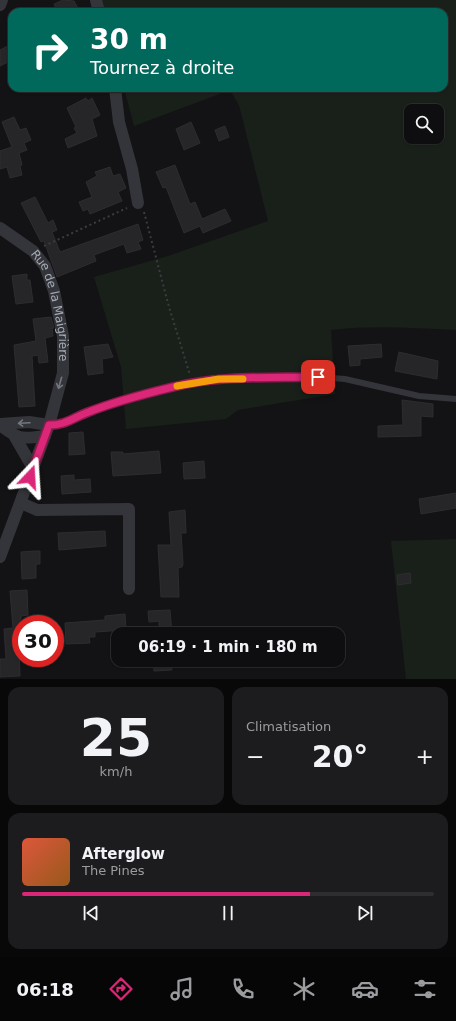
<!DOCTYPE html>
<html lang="fr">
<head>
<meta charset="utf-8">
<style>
  :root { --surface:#0e0e10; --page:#1c1c1e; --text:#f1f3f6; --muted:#9b9c9f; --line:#2e2e30; --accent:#db2777 }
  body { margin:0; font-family:"DejaVu Sans",sans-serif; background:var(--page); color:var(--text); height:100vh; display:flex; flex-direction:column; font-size:15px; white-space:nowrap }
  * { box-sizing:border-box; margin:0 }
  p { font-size:13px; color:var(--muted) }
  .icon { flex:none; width:22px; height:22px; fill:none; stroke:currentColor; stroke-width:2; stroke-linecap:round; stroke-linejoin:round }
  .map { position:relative; height:679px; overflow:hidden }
  .sheet { display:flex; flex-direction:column; gap:8px; padding:8px; background:#080809; flex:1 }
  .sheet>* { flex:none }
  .banner { position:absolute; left:8px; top:8px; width:440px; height:84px; border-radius:12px; box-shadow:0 1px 3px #0004,0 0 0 1px var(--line); background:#00695c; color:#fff; overflow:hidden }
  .buttons { position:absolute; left:404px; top:104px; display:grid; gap:8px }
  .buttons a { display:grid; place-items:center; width:40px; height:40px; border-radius:8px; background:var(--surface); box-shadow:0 1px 3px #0004,0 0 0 1px var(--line); font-size:20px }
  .speed { position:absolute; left:12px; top:615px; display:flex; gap:8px; font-size:20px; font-weight:700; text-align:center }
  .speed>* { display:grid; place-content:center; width:52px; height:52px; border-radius:50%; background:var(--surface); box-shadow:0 1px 3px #0004,0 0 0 1px var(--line); line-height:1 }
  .speed .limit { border:6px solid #d22; background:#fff; color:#111 }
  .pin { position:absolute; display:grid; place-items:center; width:34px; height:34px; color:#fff; margin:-17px; border-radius:8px; box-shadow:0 2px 6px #0006 }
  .me { position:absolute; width:44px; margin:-22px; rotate:20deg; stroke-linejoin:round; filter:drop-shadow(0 0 3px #0008) }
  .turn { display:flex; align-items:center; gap:14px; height:84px; padding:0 16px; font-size:18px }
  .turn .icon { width:52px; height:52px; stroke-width:2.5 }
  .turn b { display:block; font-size:28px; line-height:34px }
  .big { font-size:30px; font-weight:700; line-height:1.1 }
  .sheet .card { flex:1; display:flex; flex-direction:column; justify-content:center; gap:6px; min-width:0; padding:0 14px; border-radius:12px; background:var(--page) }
  .sheet .dial { align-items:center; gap:0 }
  .dial b { font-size:52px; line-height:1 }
  .song { display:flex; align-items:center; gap:12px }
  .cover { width:48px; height:48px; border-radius:6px; background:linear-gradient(135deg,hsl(10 70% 55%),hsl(30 70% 35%)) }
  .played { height:4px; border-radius:2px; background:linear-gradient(90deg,var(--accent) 70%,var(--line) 70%) }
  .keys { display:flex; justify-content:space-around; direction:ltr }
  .heat { display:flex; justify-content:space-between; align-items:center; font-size:22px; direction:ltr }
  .sheet .tiles { flex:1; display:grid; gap:8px; grid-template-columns:1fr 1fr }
  .card:last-child { grid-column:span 2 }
  .trip { position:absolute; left:111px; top:627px; width:234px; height:40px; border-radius:12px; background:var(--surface); box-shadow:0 1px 3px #0004,0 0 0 1px var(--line); font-weight:700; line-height:40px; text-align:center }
  .tab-bar { display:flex; height:64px; justify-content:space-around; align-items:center; background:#060606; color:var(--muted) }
  .tab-bar .icon { width:28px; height:28px }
  .tab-bar .on { color:var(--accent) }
  .tab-bar b { font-size:18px; color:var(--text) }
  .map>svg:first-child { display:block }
  .green { fill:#19201a; fill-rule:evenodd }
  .building { fill:#262629; stroke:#2d2d31 }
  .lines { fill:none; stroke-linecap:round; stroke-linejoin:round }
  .path { stroke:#3a3c41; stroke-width:2; stroke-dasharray:2 3; stroke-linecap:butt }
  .lane { stroke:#34353a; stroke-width:6 }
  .street { stroke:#34353a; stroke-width:12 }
  .oneway { stroke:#72767e }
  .route-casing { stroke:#8e194d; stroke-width:10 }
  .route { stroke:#db2777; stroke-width:7 }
  .slow { stroke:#f59e0b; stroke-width:7 }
  .labels { text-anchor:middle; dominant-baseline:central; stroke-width:4; stroke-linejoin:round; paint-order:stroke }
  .street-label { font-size:12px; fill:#a4abb6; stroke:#0e0e10 }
</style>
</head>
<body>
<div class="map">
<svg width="456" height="679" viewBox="0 0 456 679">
  <rect width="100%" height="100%" fill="#131315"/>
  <g class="green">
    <path d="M 101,0 L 456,0 L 456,330 C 414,328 373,325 331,330 L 335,394 L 238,410 L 226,419 L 126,429 L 121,367 L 94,277 L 168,256 L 268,221 L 239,105 L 230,90 L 134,126 L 124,88 L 444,88 L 444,12 L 104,12 ZM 411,111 L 437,111 L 437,137 L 411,137 Z"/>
    <path d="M 456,539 L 456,679 L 406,679 L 391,541 Z"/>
  </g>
  <g class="building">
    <path d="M 63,0 L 74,1 L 80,12 L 58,12 L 54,4 Z"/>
    <path d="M 12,44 L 12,60 L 0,66 L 0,50 Z"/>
    <path d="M 86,98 L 88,101 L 92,98 L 100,115 L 92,119 L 97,136 L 68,148 L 65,139 L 77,133 L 74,128 L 76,127 L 67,108 Z"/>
    <path d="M 14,117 L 20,130 L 26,128 L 31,140 L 24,143 L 27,150 L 19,153 L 22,165 L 20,166 L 22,175 L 10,178 L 7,167 L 0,169 L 0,151 L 12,147 L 2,122 Z"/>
    <path d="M 191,122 L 200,143 L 184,150 L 176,129 Z"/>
    <path d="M 225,126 L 229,137 L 219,141 L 215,130 Z"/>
    <path d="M 175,165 L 190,204 L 195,202 L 202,219 L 225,209 L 231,221 L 203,233 L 200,226 L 184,233 L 166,187 L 163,188 L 156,172 Z"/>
    <path d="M 110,167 L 113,176 L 120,174 L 126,188 L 118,192 L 122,201 L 90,214 L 88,209 L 83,211 L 79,202 L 92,197 L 86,182 L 97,176 L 95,172 Z"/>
    <path d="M 35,197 L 48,223 L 53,220 L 57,230 L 52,232 L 60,252 L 138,224 L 143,240 L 138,242 L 141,249 L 127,253 L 124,244 L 94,255 L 96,261 L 57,277 L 44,241 L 41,242 L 21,203 Z"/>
    <path d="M 27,274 L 27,280 L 30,280 L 33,302 L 16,304 L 12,276 Z"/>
    <path d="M 51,317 L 54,328 L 52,328 L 53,336 L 45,338 L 48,362 L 39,363 L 38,355 L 32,356 L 35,406 L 19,407 L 14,345 L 36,341 L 33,319 Z"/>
    <path d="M 108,344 L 113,357 L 102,359 L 103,373 L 88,375 L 84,347 Z"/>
    <path d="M 381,344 L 382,357 L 360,359 L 360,365 L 350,366 L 348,346 Z"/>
    <path d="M 399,352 L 438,361 L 437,379 L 395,371 Z"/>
    <path d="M 402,400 L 433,404 L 433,417 L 421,416 L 421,436 L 378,437 L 378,426 L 403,425 Z"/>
    <path d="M 83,432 L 85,454 L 69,455 L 69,433 Z"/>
    <path d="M 159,451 L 161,473 L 113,476 L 111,452 L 123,452 L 123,454 Z"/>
    <path d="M 204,461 L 205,478 L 184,479 L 183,463 Z"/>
    <path d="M 74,475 L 74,480 L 90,479 L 91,492 L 62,494 L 61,476 Z"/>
    <path d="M 456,493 L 456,508 L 421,514 L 419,499 Z"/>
    <path d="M 185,510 L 186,533 L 181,533 L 183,564 L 182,567 L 178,568 L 179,597 L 161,597 L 158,545 L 171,545 L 169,512 Z"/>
    <path d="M 105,531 L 106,546 L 59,550 L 58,533 Z"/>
    <path d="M 35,551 L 40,551 L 40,564 L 36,564 L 36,578 L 22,579 L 21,552 Z"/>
    <path d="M 410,573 L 411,583 L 398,585 L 397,575 Z"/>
    <path d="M 27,590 L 28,615 L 21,616 L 21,652 L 19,652 L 20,676 L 0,677 L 0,659 L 6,659 L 4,629 L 13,628 L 10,591 Z"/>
    <path d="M 170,610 L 172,634 L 159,634 L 159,621 L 149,622 L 148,611 Z"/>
    <path d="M 125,614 L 126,630 L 95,632 L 95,637 L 89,637 L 90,643 L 66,644 L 65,623 L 105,620 L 105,616 Z"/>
    <path d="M 153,660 L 171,660 L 172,670 L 154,671 Z"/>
  </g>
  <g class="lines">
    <g class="path">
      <path d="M 144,212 L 169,307 L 190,375"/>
      <path d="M 44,246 L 127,208"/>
    </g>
    <path class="lane" d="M 49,425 L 61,425 L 85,413 L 174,386 L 219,379 L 318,377 L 345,379 L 419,396 L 456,399"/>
    <g class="street">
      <path d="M 96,0 L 99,12"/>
      <path d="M 0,5 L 2,0"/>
      <path d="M 115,88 L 119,122 L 132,169 L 138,203"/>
      <path id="s1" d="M 0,228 L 33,251 L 45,266 L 54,291 L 63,336 L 63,373 L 49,425 L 0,557"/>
      <path d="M 0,424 L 29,422 L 49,425"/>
      <path d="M 0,425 C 19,440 21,439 45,436"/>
      <path d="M 15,437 L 33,468"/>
      <path d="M 21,503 L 37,510 L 129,509 L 129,589"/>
    </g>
  </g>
  <defs><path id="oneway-shaft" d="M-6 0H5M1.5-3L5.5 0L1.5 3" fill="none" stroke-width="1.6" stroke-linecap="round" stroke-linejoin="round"/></defs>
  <g class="oneway">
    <use href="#oneway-shaft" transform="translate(60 383) rotate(106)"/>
    <use href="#oneway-shaft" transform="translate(24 423) rotate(177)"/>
  </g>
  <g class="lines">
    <defs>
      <path id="route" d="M 30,477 L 49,425 C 65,425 71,419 86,413 C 113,402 144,394 173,387 C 219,375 270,378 318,377"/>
    </defs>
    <use href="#route" class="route-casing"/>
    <use href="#route" class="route"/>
    <path class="slow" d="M 177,386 L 219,379 L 243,379"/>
  </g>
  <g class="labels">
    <g class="street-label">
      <text stroke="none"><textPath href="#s1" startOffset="99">Rue de la Maigrière</textPath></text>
    </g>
  </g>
</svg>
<div class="buttons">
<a><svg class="icon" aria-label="search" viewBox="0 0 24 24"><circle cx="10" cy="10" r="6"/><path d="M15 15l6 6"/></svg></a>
</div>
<div class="speed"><div class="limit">30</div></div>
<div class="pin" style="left:318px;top:377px;background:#d93025"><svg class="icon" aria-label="arrive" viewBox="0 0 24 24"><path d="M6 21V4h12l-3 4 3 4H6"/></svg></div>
<svg class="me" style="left:30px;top:477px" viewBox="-20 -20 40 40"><path d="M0-17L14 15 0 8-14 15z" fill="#db2777" stroke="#fff" stroke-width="4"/></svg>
<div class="trip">06:19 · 1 min · 180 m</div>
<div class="banner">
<div class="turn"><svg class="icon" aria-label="right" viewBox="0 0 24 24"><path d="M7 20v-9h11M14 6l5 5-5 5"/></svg><div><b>30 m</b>Tournez à droite</div></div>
</div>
</div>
<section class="sheet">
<div class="tiles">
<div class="card dial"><b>25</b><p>km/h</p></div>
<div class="card"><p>Climatisation</p>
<div class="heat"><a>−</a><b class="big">20°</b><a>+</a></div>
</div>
<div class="card">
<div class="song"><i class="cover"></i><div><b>Afterglow</b><p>The Pines</p></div></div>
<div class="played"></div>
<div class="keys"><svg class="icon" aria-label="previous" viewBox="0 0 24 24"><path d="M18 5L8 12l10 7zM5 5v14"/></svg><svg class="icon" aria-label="pause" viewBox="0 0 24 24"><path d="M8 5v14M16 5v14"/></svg><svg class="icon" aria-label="next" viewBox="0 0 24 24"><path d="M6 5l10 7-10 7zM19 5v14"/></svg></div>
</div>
</div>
</section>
<nav class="tab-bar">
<b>06:18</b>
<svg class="icon on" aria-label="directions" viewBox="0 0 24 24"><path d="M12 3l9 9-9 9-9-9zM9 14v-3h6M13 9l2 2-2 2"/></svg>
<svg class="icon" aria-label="music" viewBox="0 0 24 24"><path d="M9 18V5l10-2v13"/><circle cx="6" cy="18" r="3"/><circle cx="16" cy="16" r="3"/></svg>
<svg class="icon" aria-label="phone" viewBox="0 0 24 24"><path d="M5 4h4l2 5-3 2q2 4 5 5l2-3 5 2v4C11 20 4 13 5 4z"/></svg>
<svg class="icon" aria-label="climate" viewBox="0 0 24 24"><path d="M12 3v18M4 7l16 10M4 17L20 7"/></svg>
<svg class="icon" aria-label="car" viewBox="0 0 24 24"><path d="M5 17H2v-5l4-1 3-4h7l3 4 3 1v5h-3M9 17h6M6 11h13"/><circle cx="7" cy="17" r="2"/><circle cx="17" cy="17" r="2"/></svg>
<svg class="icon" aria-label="filters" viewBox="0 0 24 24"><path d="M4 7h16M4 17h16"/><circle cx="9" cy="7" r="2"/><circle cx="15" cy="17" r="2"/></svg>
</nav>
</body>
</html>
